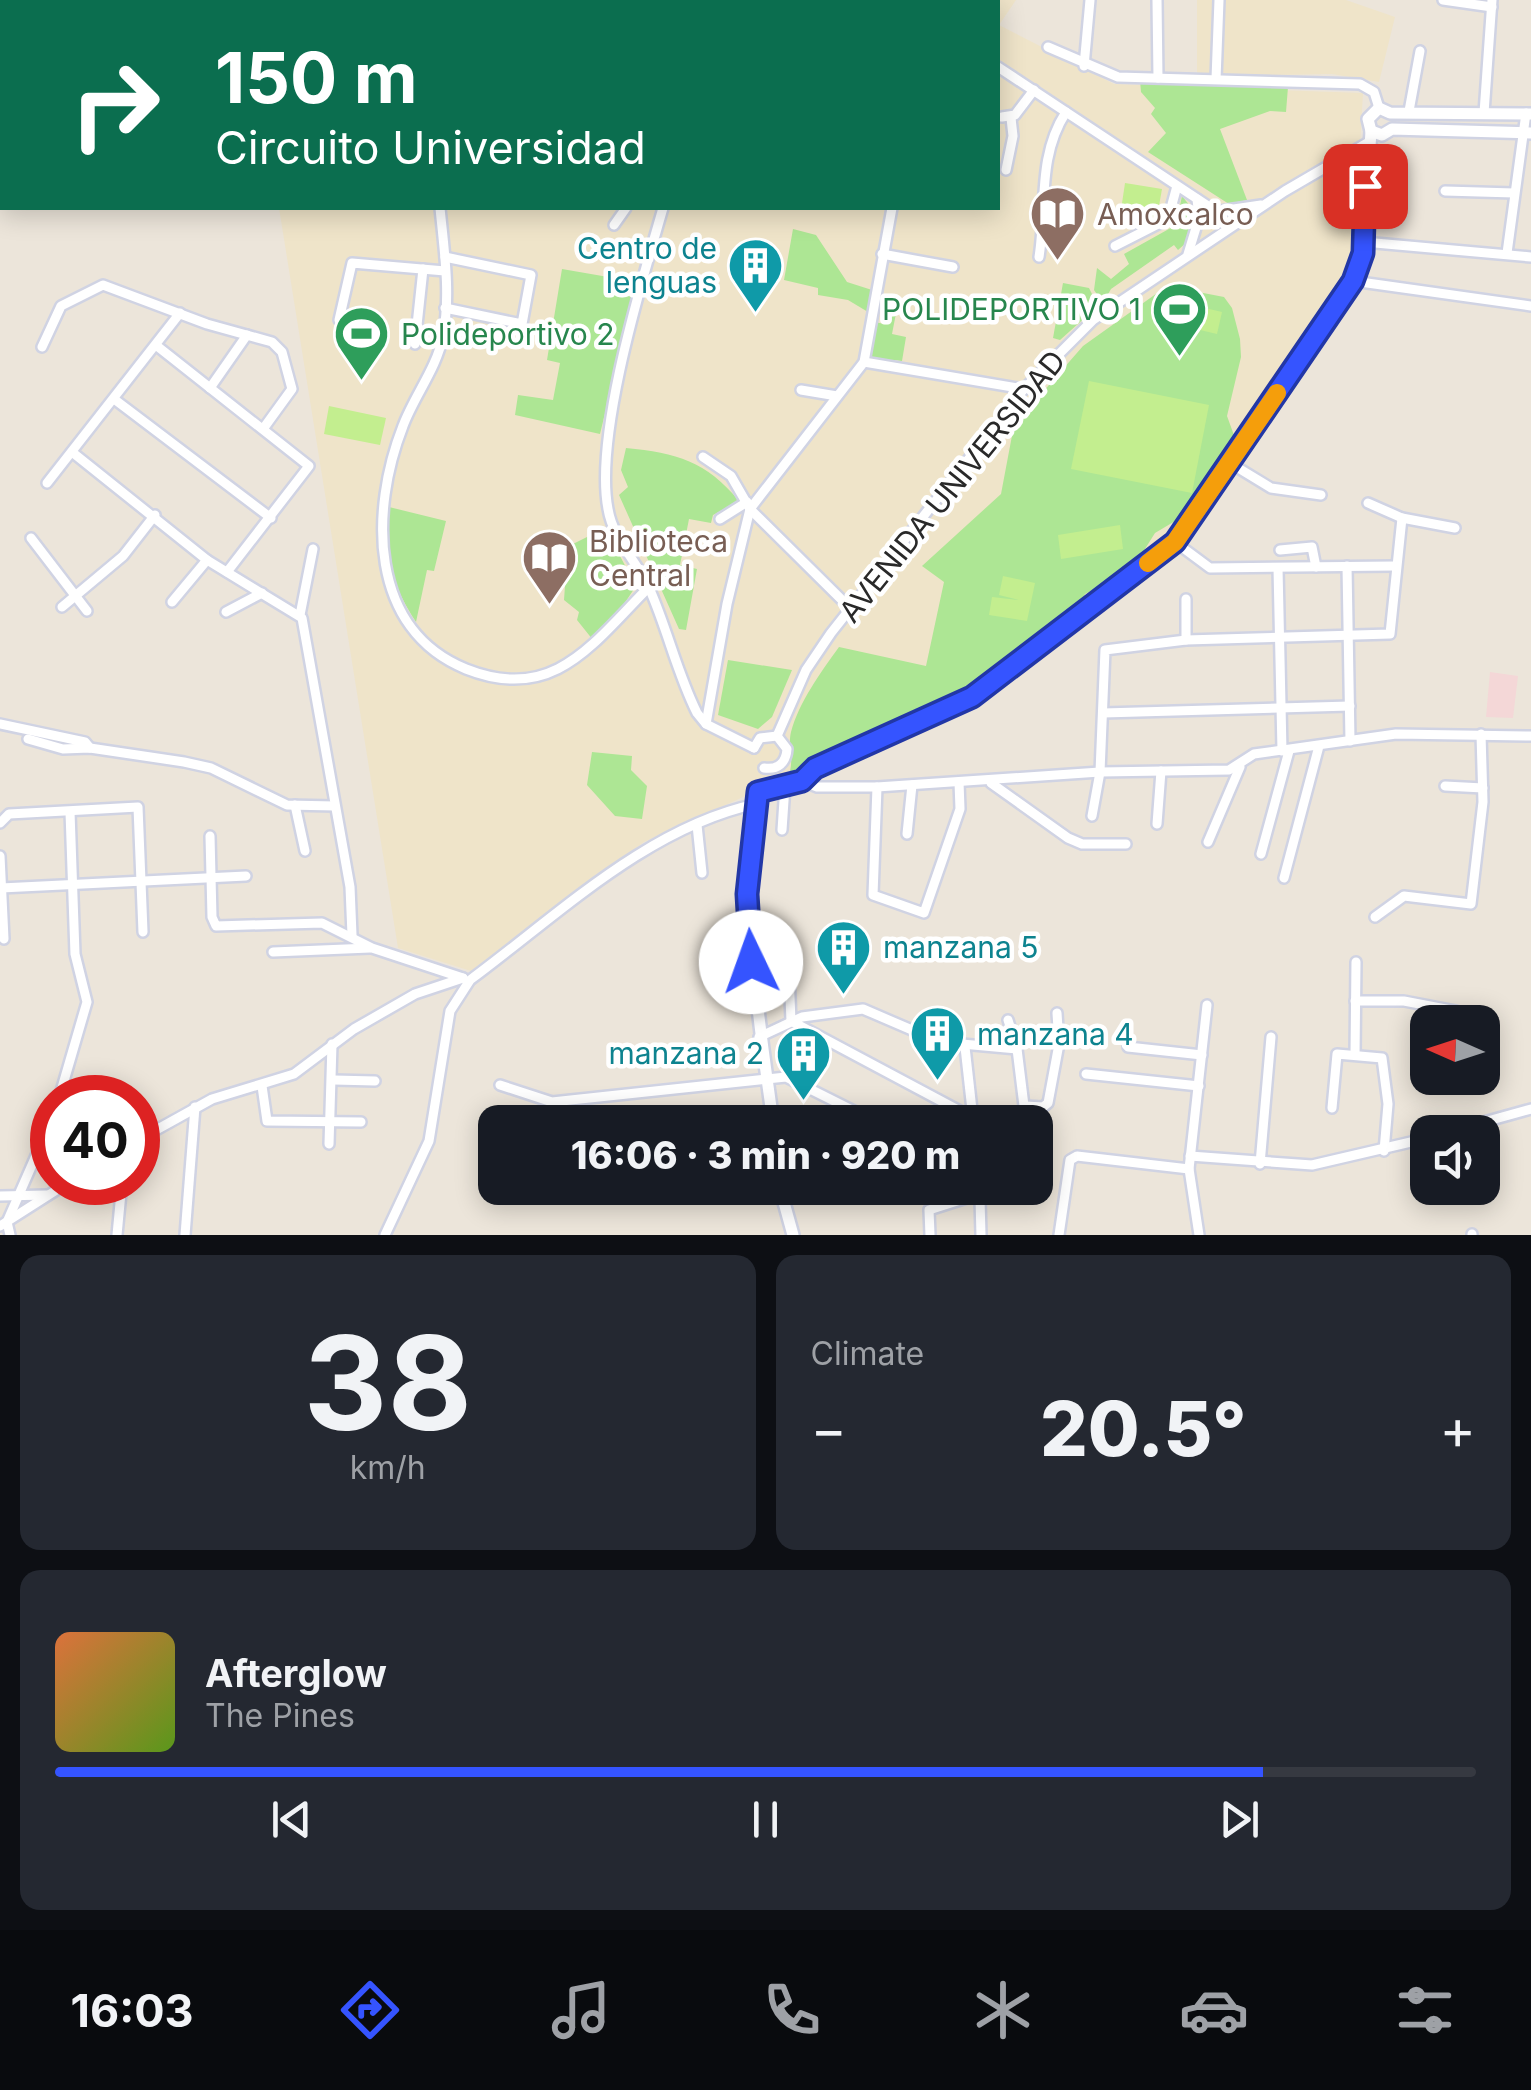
<!DOCTYPE html>
<html lang="en">
<head>
<meta charset="utf-8">
<style>
  :root { --surface:#171b24; --page:#242831; --text:#f1f3f6; --muted:#9ea1a6; --line:#363941; --accent:#3554ff }
  body { margin:0; font-family:Inter,sans-serif; background:var(--page); color:var(--text); height:100vh; display:flex; flex-direction:column; font-size:38px; white-space:nowrap }
  * { box-sizing:border-box; margin:0 }
  p { font-size:32px; color:var(--muted) }
  .icon { flex:none; width:55px; height:55px; fill:none; stroke:currentColor; stroke-width:2; stroke-linecap:round; stroke-linejoin:round }
  .map { position:relative; height:1235px; overflow:hidden }
  .details { display:flex; flex-direction:column; gap:20px; padding:20px; background:#0d0f14; flex:1 }
  .details>* { flex:none }
  .guide { position:absolute; left:0px; top:0px; width:1000px; height:210px; box-shadow:0 5px 25px #0003; background:#0b6e4f; color:#fff; overflow:hidden }
  .needle { width:65px; rotate:273deg }
  .fabs { position:absolute; left:1410px; top:1005px; display:grid; gap:20px }
  .fabs a { display:grid; place-items:center; width:90px; height:90px; border-radius:20px; background:var(--surface); box-shadow:0 5px 25px #0003; font-size:50px }
  .speed { position:absolute; left:30px; top:1075px; display:flex; gap:20px; font-size:50px; font-weight:700; text-align:center }
  .speed>* { display:grid; place-content:center; width:130px; height:130px; border-radius:50%; background:var(--surface); box-shadow:0 5px 25px #0003; line-height:1 }
  .speed .limit { border:15px solid #d22; background:#fff; color:#111 }
  .pin { position:absolute; display:grid; place-items:center; width:85px; height:85px; color:#fff; margin:-42px; border-radius:20px; box-shadow:0 5px 15px #0006 }
  .me { position:absolute; width:110px; margin:-55px; rotate:357deg; stroke-linejoin:round; filter:drop-shadow(0 0 8px #0008) }
  .turn { display:flex; align-items:center; gap:35px; height:210px; padding:0 50px; font-size:45px }
  .turn .icon { width:130px; height:130px; stroke-width:2.5 }
  .turn b { display:block; font-size:70px; line-height:85px }
  .big { font-size:75px; font-weight:800; line-height:1.1 }
  .details .card { flex:1; display:flex; flex-direction:column; justify-content:center; gap:15px; min-width:0; padding:0 35px; border-radius:20px; background:var(--page) }
  .details .dial { align-items:center; gap:0 }
  .dial b { font-size:130px; line-height:1 }
  .song { display:flex; align-items:center; gap:30px }
  .cover { width:120px; height:120px; border-radius:15px; background:linear-gradient(135deg,hsl(20 70% 55%),hsl(90 70% 35%)) }
  .played { height:10px; border-radius:5px; background:linear-gradient(90deg,var(--accent) 85%,var(--line) 85%) }
  .keys { display:flex; justify-content:space-around; direction:ltr }
  .heat { display:flex; justify-content:space-between; align-items:center; font-size:55px; direction:ltr }
  .details .tiles { flex:1; display:grid; gap:20px; grid-template-columns:1fr 1fr }
  .card:last-child { grid-column:span 2 }
  .trip { position:absolute; left:478px; top:1105px; width:575px; height:100px; border-radius:20px; background:var(--surface); box-shadow:0 5px 25px #0003; font-weight:800; line-height:100px; text-align:center }
  .tabs { display:flex; height:160px; justify-content:space-around; align-items:center; background:#090b0e; color:var(--muted) }
  .tabs .icon { width:70px; height:70px }
  .tabs .active { color:var(--accent) }
  .tabs b { font-size:45px; color:var(--text) }
  .map>svg:first-child { display:block }
  .education { fill:#efe4c9 }
  .medical { fill:#f4d7d7 }
  .green { fill:#ade694 }
  .pitch { fill:#c3ee8f }
  .lines { fill:none; stroke-linecap:round; stroke-linejoin:round }
  .street-casing { stroke:#d0d3e3; stroke-width:14 }
  .secondary-casing { stroke:#d0d3e3; stroke-width:16 }
  .street { stroke:#fff; stroke-width:9 }
  .secondary { stroke:#fff; stroke-width:11 }
  .route-casing { stroke:#2237a6; stroke-width:25 }
  .route { stroke:#3554ff; stroke-width:18 }
  .slow { stroke:#f59e0b; stroke-width:18 }
  .labels { text-anchor:middle; dominant-baseline:central; stroke-width:9; stroke-linejoin:round; paint-order:stroke }
  .education-label { font-size:30px; fill:#785e54; stroke:#fff; text-anchor:start }
  .culture-label { font-size:30px; fill:#0d838f; stroke:#fff; text-anchor:end }
  .leisure-label { font-size:30px; fill:#27864d; stroke:#fff; text-anchor:end }
  .street-label { font-size:30px; fill:#292929; stroke:#fff }
</style>
</head>
<body>
<div class="map">
<svg width="1531" height="1235" viewBox="0 0 1531 1235">
  <rect width="100%" height="100%" fill="#ece5da"/>
  <g class="education">
    <path d="M 248,0 L 1016,0 L 999,25 L 1114,84 L 1363,93 L 1353,268 L 1176,539 L 976,691 L 644,842 L 471,971 L 398,948 L 279,208 L 998,208 L 998,2 Z"/>
    <path d="M 1197,0 L 1346,0 L 1395,17 L 1379,82 L 1332,74 L 1197,76 Z"/>
  </g>
  <path class="medical" d="M 1490,672 L 1518,676 L 1513,718 L 1486,717 Z"/>
  <g class="green">
    <path d="M 1140,80 L 1288,87 L 1286,112 L 1270,111 L 1220,129 L 1247,200 L 1229,204 L 1148,152 L 1166,133 L 1151,114 L 1155,108 L 1141,92 Z"/>
    <path d="M 1182,196 L 1194,211 L 1187,242 L 1178,250 L 1174,245 L 1111,289 L 1103,303 L 1094,290 L 1097,268 L 1111,279 L 1129,264 L 1124,254 L 1176,225 Z"/>
    <path d="M 793,229 L 816,235 L 847,282 L 872,290 L 868,312 L 848,300 L 818,295 L 818,288 L 784,280 Z"/>
    <path d="M 562,269 L 637,282 L 600,434 L 515,415 L 518,395 L 553,400 L 560,363 L 547,360 Z"/>
    <path d="M 1063,283 L 1089,288 L 1098,306 L 1060,340 L 1053,338 Z"/>
    <path d="M 1167,286 L 1224,297 L 1232,308 L 1240,339 L 1241,357 L 1227,416 L 1235,438 L 1231,454 L 1192,511 L 1155,533 L 1138,560 L 1123,574 L 1085,594 L 1074,617 L 976,686 L 925,716 L 787,779 C 796,761 787,749 791,732 C 799,702 821,672 839,647 L 926,666 L 944,582 L 922,566 L 1001,494 L 1014,425 L 1083,346 Z"/>
    <path d="M 891,296 L 899,298 L 892,334 L 906,337 L 902,361 L 895,360 L 894,366 L 866,360 L 874,322 L 885,324 Z"/>
    <path d="M 626,448 C 677,453 706,461 739,501 L 713,515 L 711,523 L 689,519 L 680,565 L 697,569 L 686,630 L 679,629 L 619,495 L 628,487 L 621,470 Z"/>
    <path d="M 389,507 L 446,521 L 434,571 L 427,570 L 416,622 C 388,578 387,558 389,507 Z"/>
    <path d="M 605,528 L 636,586 L 614,619 L 593,640 L 577,620 L 579,612 L 564,600 L 566,572 L 557,565 L 573,544 Z"/>
    <path d="M 728,660 L 792,670 L 772,717 L 758,729 L 718,715 Z"/>
    <path d="M 592,752 L 632,756 L 631,770 L 647,786 L 642,819 L 615,816 L 587,785 Z"/>
  </g>
  <g class="pitch">
    <path d="M 1125,183 L 1162,189 L 1157,217 L 1121,210 Z"/>
    <path d="M 1167,299 L 1222,312 L 1217,334 L 1162,321 Z"/>
    <path d="M 1089,381 L 1209,405 L 1192,493 L 1071,469 Z"/>
    <path d="M 329,406 L 386,418 L 380,445 L 324,434 Z"/>
    <path d="M 1120,525 L 1123,549 L 1061,559 L 1058,535 Z"/>
    <path d="M 1003,576 L 1035,583 L 1027,621 L 989,615 L 992,597 L 1019,600 L 999,595 Z"/>
  </g>
  <g class="lines">
    <defs>
      <g id="street">
        <path d="M 307,0 L 307,2"/>
        <path d="M 1157,0 L 1158,78"/>
        <path d="M 1443,0 L 1492,7"/>
        <path d="M 732,2 L 733,0"/>
        <path d="M 966,2 L 966,0"/>
        <path d="M 1048,47 L 1118,77 L 1360,84 L 1374,92 L 1379,108"/>
        <path d="M 1084,66 L 1090,0"/>
        <path d="M 998,67 L 1208,206 L 1220,211 L 1261,205"/>
        <path d="M 1216,79 L 1219,0"/>
        <path d="M 1409,111 L 1420,51"/>
        <path d="M 1484,113 L 1492,0"/>
        <path d="M 1002,117 L 1015,115 L 1034,90"/>
        <path d="M 1006,170 L 1013,136 L 1011,118"/>
        <path d="M 1445,191 L 1514,193"/>
        <path d="M 440,208 C 444,249 451,295 443,336 C 437,368 414,396 403,426 C 370,510 368,629 466,669 C 554,704 593,643 649,587"/>
        <path d="M 663,208 C 642,281 594,436 608,509 C 613,540 638,562 650,590 C 668,631 677,673 697,713 L 706,724 L 754,748"/>
        <path d="M 614,225 L 626,208"/>
        <path d="M 1364,242 L 1531,257"/>
        <path d="M 1115,246 L 1168,219 L 1177,186"/>
        <path d="M 1507,253 L 1526,113"/>
        <path d="M 882,254 L 953,267"/>
        <path d="M 1188,254 L 1199,218 L 1197,199"/>
        <path d="M 445,257 L 531,275 L 522,324 L 445,308"/>
        <path d="M 1039,257 C 1047,207 1037,157 1066,112"/>
        <path d="M 1353,281 L 1531,306"/>
        <path d="M 339,320 L 352,263 L 445,271"/>
        <path d="M 415,344 L 423,269"/>
        <path d="M 157,346 L 309,466 L 227,572"/>
        <path d="M 42,347 L 61,306 L 103,285 L 207,324 L 272,342 L 282,352 L 292,389 L 263,429"/>
        <path d="M 864,362 L 1024,389"/>
        <path d="M 210,388 L 247,335"/>
        <path d="M 801,390 L 837,396"/>
        <path d="M 114,399 L 271,518"/>
        <path d="M 72,452 L 207,560 L 302,618 L 350,887 L 352,935"/>
        <path d="M 703,457 L 731,476 L 750,509 L 850,608"/>
        <path d="M 1230,463 L 1271,488 L 1321,495"/>
        <path d="M 47,483 L 180,313"/>
        <path d="M 1368,503 L 1402,518 L 1455,528"/>
        <path d="M 720,519 L 747,502"/>
        <path d="M 31,538 L 87,611"/>
        <path d="M 1175,542 L 1210,568 L 1395,566"/>
        <path d="M 1280,550 L 1312,547 L 1316,567"/>
        <path d="M 1347,566 L 1350,741"/>
        <path d="M 1278,568 L 1282,751"/>
        <path d="M 1186,599 L 1186,640"/>
        <path d="M 172,602 L 207,560"/>
        <path d="M 62,607 L 123,556 L 155,515"/>
        <path d="M 226,612 L 262,593"/>
        <path d="M 300,615 L 313,549"/>
        <path d="M 1103,713 L 1350,706"/>
        <path d="M 0,724 L 85,742 L 90,748"/>
        <path d="M 706,724 L 727,604 L 750,509 L 864,362 L 892,208"/>
        <path d="M 777,736 L 806,670 L 831,633 L 1024,389 L 1093,320 L 1285,191 L 1369,142"/>
        <path d="M 28,739 L 63,749 L 90,748 L 184,762 L 211,768 L 287,805 L 335,806"/>
        <path d="M 754,748 L 760,738 L 777,736"/>
        <path d="M 764,768 C 778,770 786,763 787,749 L 777,736"/>
        <path d="M 802,781 L 817,787 L 877,787 L 1100,772 L 1229,770 L 1254,754 L 1396,734 L 1531,736"/>
        <path d="M 991,783 L 1068,838 L 1082,844 L 1126,844"/>
        <path d="M 1445,786 L 1483,788"/>
        <path d="M 877,787 L 873,895 L 924,913 L 960,809 L 959,782"/>
        <path d="M 295,805 L 305,851"/>
        <path d="M 1092,816 L 1100,772 L 1105,650 L 1186,640 L 1390,634 L 1402,518"/>
        <path d="M 0,823 L 9,814 L 138,807 L 143,932"/>
        <path d="M 1157,824 L 1161,771"/>
        <path d="M 697,825 L 702,873"/>
        <path d="M 782,830 L 785,786"/>
        <path d="M 907,834 L 912,785"/>
        <path d="M 210,836 L 212,917 L 216,926 L 322,923 L 372,948 L 463,978"/>
        <path d="M 1208,842 L 1240,767"/>
        <path d="M 1261,854 L 1289,751"/>
        <path d="M 0,856 L 4,939"/>
        <path d="M 1284,878 L 1319,746"/>
        <path d="M 1,888 L 246,876"/>
        <path d="M 1375,917 L 1404,896 L 1471,904 L 1483,802 L 1481,734"/>
        <path d="M 273,952 L 370,948"/>
        <path d="M 789,974 L 791,1021 L 973,1118"/>
        <path d="M 1355,1001 L 1404,1001 L 1456,1011 L 1460,1022"/>
        <path d="M 1008,1020 L 1017,1049 L 1026,1122"/>
        <path d="M 759,1037 L 802,1017 L 863,1009 L 940,1042 L 1017,1049"/>
        <path d="M 965,1047 L 973,1119"/>
        <path d="M 1128,1047 L 1202,1055"/>
        <path d="M 1355,1055 L 1356,962"/>
        <path d="M 1086,1074 L 1199,1086"/>
        <path d="M 334,1080 L 375,1081"/>
        <path d="M 500,1085 L 552,1102 L 786,1077 L 876,1122"/>
        <path d="M 262,1086 L 267,1121 L 361,1122"/>
        <path d="M 59,1098 L 87,1002 L 75,954 L 70,812"/>
        <path d="M 1025,1106 L 1043,1107 L 1048,1103 L 1059,1044 L 1057,1013"/>
        <path d="M 1332,1108 L 1337,1054 L 1382,1058 L 1388,1104 L 1384,1151"/>
        <path d="M 1448,1132 L 1531,1109"/>
        <path d="M 138,1140 L 212,1099 L 294,1074 L 354,1029 L 415,994 L 463,978"/>
        <path d="M 329,1144 L 332,1044"/>
        <path d="M 1190,1156 L 1312,1165 L 1428,1138"/>
        <path d="M 1260,1164 L 1271,1037"/>
        <path d="M 0,1196 L 47,1195"/>
        <path d="M 0,1226 L 69,1182"/>
        <path d="M 1472,1234 L 1472,1235"/>
        <path d="M 10,1235 L 7,1222 L 52,1119"/>
        <path d="M 117,1235 L 122,1182"/>
        <path d="M 185,1235 L 195,1107"/>
        <path d="M 385,1235 L 429,1141 L 450,1011 L 470,980 C 558,915 648,827 756,804"/>
        <path d="M 930,1235 L 929,1210 L 976,1195 L 980,1199 L 981,1235"/>
        <path d="M 1059,1235 L 1070,1160 L 1077,1156 L 1189,1169"/>
        <path d="M 1199,1235 L 1189,1169 L 1207,1005"/>
      </g>
      <g id="secondary">
        <path d="M 1371,131 L 1382,135 L 1392,129 L 1531,133"/>
        <path d="M 773,1122 C 758,1011 739,905 758,793 L 802,781 L 815,768 L 971,697 L 1175,542 L 1357,273 L 1363,253 L 1371,131 L 1368,119 L 1379,108 L 1390,113 L 1531,114"/>
        <path d="M 780,1188 L 793,1235"/>
      </g>
    </defs>
    <use href="#street" class="street-casing"/>
    <use href="#secondary" class="secondary-casing"/>
    <use href="#street" class="street"/>
    <use href="#secondary" class="secondary"/>
  </g>
  <g class="lines">
    <defs>
      <path id="route" d="M 751,962 L 747,894 L 758,792 L 802,781 L 815,768 L 972,697 L 1175,542 L 1353,281 L 1363,253 L 1365,186"/>
    </defs>
    <use href="#route" class="route-casing"/>
    <use href="#route" class="route"/>
    <path class="slow" d="M 1148,563 L 1175,542 L 1277,393"/>
  </g>
  <defs>
    <symbol id="library-pin" viewBox="-11 -11 22 30"><path d="M0 17L-7.5 6A9.5 9.5 0 1 1 7.5 6Z" fill="#8d6e63" stroke="#fff"/><path d="M-6-4Q-3-5.5-.7-3.5V5Q-3 3-6 4ZM6-4Q3-5.5 .7-3.5V5Q3 3 6 4Z" fill="#fff"/></symbol>
    <symbol id="building-pin" viewBox="-11 -11 22 30"><path d="M0 17L-7.5 6A9.5 9.5 0 1 1 7.5 6Z" fill="#0f9aa8" stroke="#fff"/><path d="M-4-6H4V6H1V3H-1V6H-4ZM-2.5-4.3h1.7v1.8h-1.7ZM.8-4.3h1.7v1.8H.8ZM-2.5-1h1.7V.8h-1.7ZM.8-1h1.7V.8H.8Z" fill="#fff"/></symbol>
    <symbol id="stadium-pin" viewBox="-11 -11 22 30"><path d="M0 17L-7.5 6A9.5 9.5 0 1 1 7.5 6Z" fill="#2e9e5b" stroke="#fff"/><path d="M0-5a6.5 5 0 1 0 0 10a6.5 5 0 1 0 0-10ZM-3.5-1.8h7v3.6h-7Z" fill="#fff"/></symbol>
  </defs>
  <g fill-rule="evenodd">
    <use href="#library-pin" x="1026" y="182" width="63" height="86"/>
    <use href="#building-pin" x="724" y="234" width="63" height="86"/>
    <use href="#stadium-pin" x="1148" y="278" width="63" height="86"/>
    <use href="#stadium-pin" x="330" y="302" width="63" height="86"/>
    <use href="#library-pin" x="518" y="526" width="63" height="86"/>
    <use href="#building-pin" x="812" y="916" width="63" height="86"/>
    <use href="#building-pin" x="906" y="1002" width="63" height="86"/>
    <use href="#building-pin" x="772" y="1022" width="63" height="86"/>
  </g>
  <g class="labels">
    <g class="education-label">
      <text x="1097" y="214">Amoxcalco</text>
      <text x="589" y="541">Biblioteca<tspan x="589" dy="34">Central</tspan></text>
    </g>
    <g class="culture-label">
      <text x="717" y="248">Centro de<tspan x="717" dy="34">lenguas</tspan></text>
      <text x="883" y="947" text-anchor="start">manzana 5</text>
      <text x="977" y="1034" text-anchor="start">manzana 4</text>
      <text x="764" y="1053">manzana 2</text>
    </g>
    <g class="leisure-label">
      <text x="1141" y="309">POLIDEPORTIVO 1</text>
      <text x="401" y="334" text-anchor="start">Polideportivo 2</text>
    </g>
    <g class="street-label">
      <text transform="translate(952 486) rotate(-51)">AVENIDA UNIVERSIDAD</text>
    </g>
  </g>
</svg>
<div class="fabs">
<a><svg class="needle" viewBox="-14 -14 28 28"><path d="M0-13l5 13h-10z" fill="#e53935"/><path d="M0 13l5-13h-10z" fill="#9ea1a6"/></svg></a>
<a><svg class="icon" aria-label="sound" viewBox="0 0 24 24"><path d="M4 9h4l5-4v14l-5-4H4zM17 9q2 3 0 6"/></svg></a>
</div>
<div class="speed"><div class="limit">40</div></div>
<div class="pin" style="left:1365px;top:186px;background:#d93025"><svg class="icon" aria-label="arrive" viewBox="0 0 24 24"><path d="M6 21V4h12l-3 4 3 4H6"/></svg></div>
<svg class="me" style="left:751px;top:962px" viewBox="-20 -20 40 40"><circle r="19" fill="#fff"/><path d="M0-13L10 11 0 6-10 11z" fill="#3554ff"/></svg>
<div class="trip">16:06 · 3 min · 920 m</div>
<div class="guide">
<div class="turn"><svg class="icon" aria-label="right" viewBox="0 0 24 24"><path d="M7 20v-9h11M14 6l5 5-5 5"/></svg><div><b>150 m</b>Circuito Universidad</div></div>
</div>
</div>
<section class="details">
<div class="tiles">
<div class="card dial"><b>38</b><p>km/h</p></div>
<div class="card"><p>Climate</p>
<div class="heat"><a>−</a><b class="big">20.5°</b><a>+</a></div>
</div>
<div class="card">
<div class="song"><i class="cover"></i><div><b>Afterglow</b><p>The Pines</p></div></div>
<div class="played"></div>
<div class="keys"><svg class="icon" aria-label="previous" viewBox="0 0 24 24"><path d="M18 5L8 12l10 7zM5 5v14"/></svg><svg class="icon" aria-label="pause" viewBox="0 0 24 24"><path d="M8 5v14M16 5v14"/></svg><svg class="icon" aria-label="next" viewBox="0 0 24 24"><path d="M6 5l10 7-10 7zM19 5v14"/></svg></div>
</div>
</div>
</section>
<nav class="tabs">
<b>16:03</b>
<svg class="icon active" aria-label="directions" viewBox="0 0 24 24"><path d="M12 3l9 9-9 9-9-9zM9 14v-3h6M13 9l2 2-2 2"/></svg>
<svg class="icon" aria-label="music" viewBox="0 0 24 24"><path d="M9 18V5l10-2v13"/><circle cx="6" cy="18" r="3"/><circle cx="16" cy="16" r="3"/></svg>
<svg class="icon" aria-label="phone" viewBox="0 0 24 24"><path d="M5 4h4l2 5-3 2q2 4 5 5l2-3 5 2v4C11 20 4 13 5 4z"/></svg>
<svg class="icon" aria-label="climate" viewBox="0 0 24 24"><path d="M12 3v18M4 7l16 10M4 17L20 7"/></svg>
<svg class="icon" aria-label="car" viewBox="0 0 24 24"><path d="M5 17H2v-5l4-1 3-4h7l3 4 3 1v5h-3M9 17h6M6 11h13"/><circle cx="7" cy="17" r="2"/><circle cx="17" cy="17" r="2"/></svg>
<svg class="icon" aria-label="filters" viewBox="0 0 24 24"><path d="M4 7h16M4 17h16"/><circle cx="9" cy="7" r="2"/><circle cx="15" cy="17" r="2"/></svg>
</nav>
</body>
</html>
